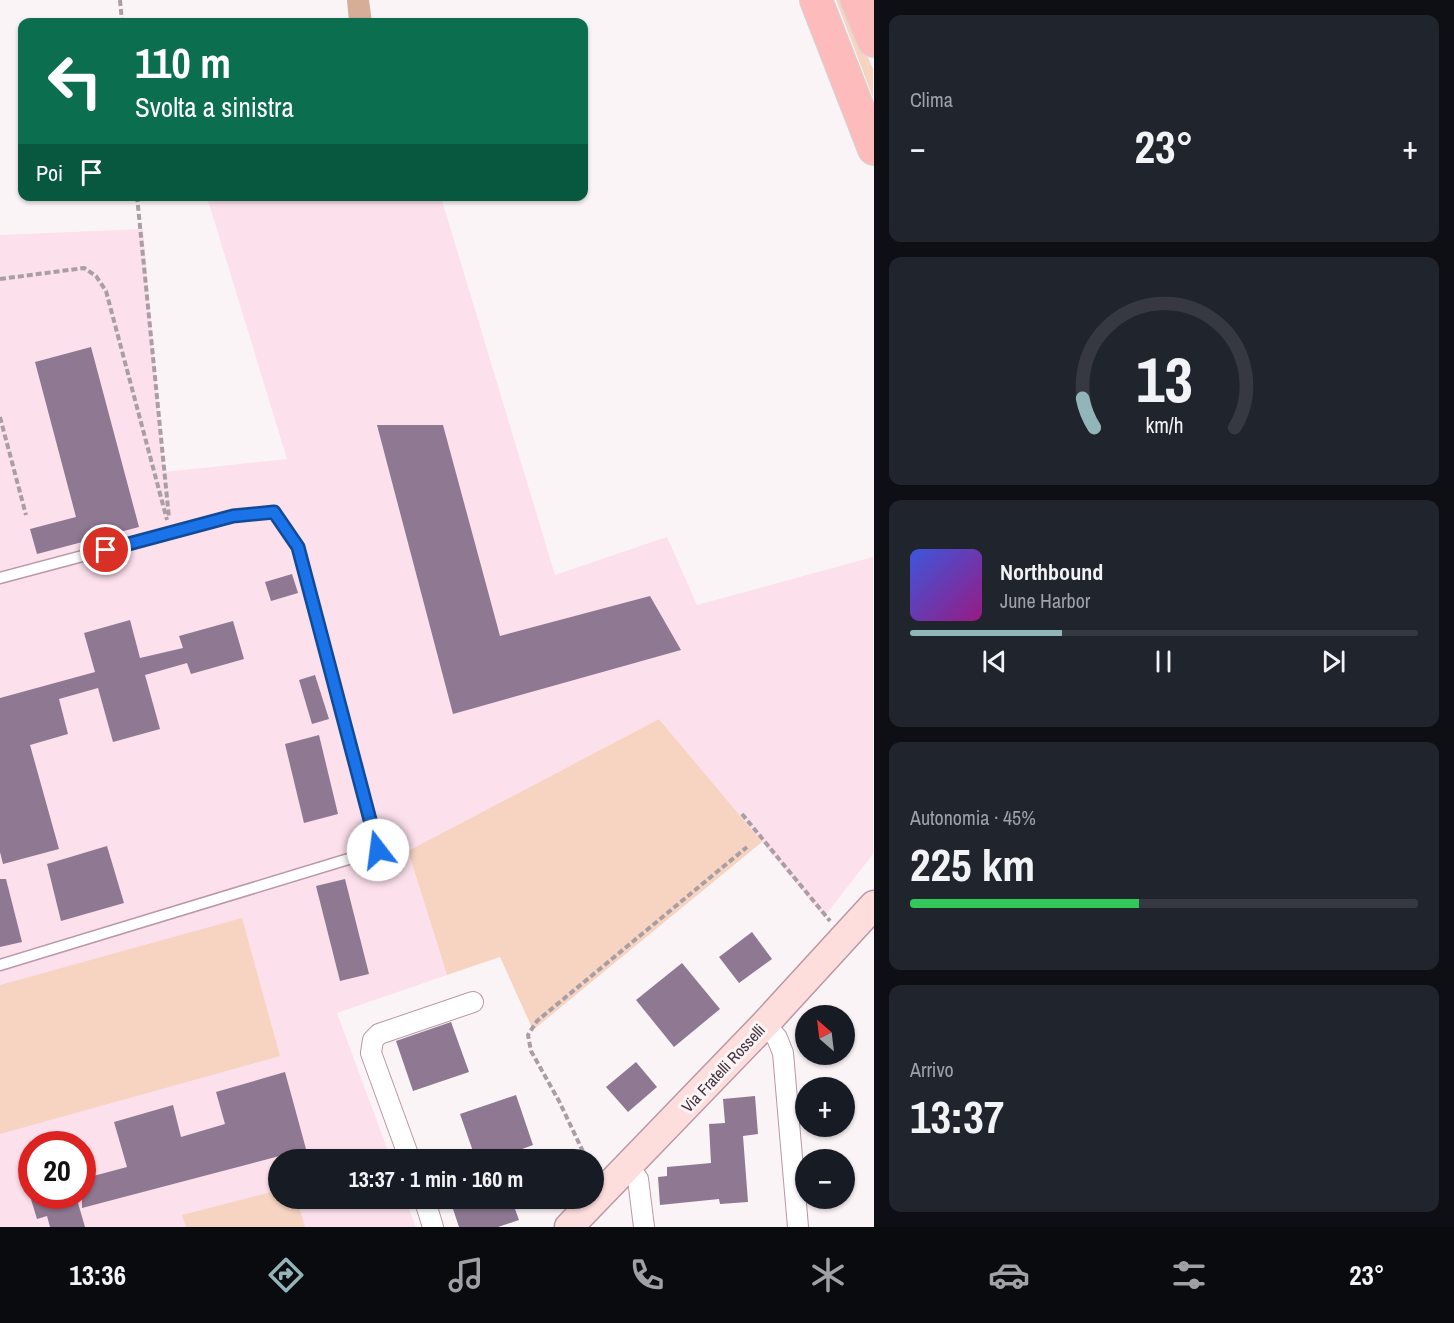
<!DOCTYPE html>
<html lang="it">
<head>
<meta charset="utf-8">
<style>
  :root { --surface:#171b24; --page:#20242c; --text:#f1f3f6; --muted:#9ea1a6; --line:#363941; --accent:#92b5ba }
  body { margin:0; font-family:"Archivo Narrow",sans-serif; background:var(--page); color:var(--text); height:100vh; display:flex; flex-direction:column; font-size:22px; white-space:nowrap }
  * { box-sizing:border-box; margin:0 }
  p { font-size:20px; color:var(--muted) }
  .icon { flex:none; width:33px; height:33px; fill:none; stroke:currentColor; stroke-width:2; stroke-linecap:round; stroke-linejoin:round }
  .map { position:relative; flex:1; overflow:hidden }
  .sheet { display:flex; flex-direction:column; gap:15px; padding:15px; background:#0d0f14; width:580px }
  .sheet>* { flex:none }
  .top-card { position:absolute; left:18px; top:18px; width:570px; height:183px; border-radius:12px; box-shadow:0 2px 4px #0004; background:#0b6e4f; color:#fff; overflow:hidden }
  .needle { width:39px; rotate:332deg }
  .buttons { position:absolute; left:795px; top:1005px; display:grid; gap:12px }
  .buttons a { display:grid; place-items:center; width:60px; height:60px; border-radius:50%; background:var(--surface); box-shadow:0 2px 4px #0004; font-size:30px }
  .speed { position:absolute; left:18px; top:1131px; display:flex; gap:12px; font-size:30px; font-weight:700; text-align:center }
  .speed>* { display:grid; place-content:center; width:78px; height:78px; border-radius:50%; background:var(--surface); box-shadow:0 2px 4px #0004; line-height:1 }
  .speed .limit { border:9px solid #d22; background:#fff; color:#111 }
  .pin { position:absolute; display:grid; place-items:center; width:51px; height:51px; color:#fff; margin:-26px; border:3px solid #fff; border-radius:50%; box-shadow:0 2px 6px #0007 }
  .me { position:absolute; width:66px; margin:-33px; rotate:345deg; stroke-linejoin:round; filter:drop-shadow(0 0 4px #0008) }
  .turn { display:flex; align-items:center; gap:21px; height:126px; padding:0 18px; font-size:27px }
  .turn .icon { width:78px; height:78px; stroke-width:2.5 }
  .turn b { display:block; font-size:42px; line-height:51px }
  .then { display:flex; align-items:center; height:57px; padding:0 18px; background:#0003; gap:12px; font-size:22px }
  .big { font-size:45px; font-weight:700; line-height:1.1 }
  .sheet .widget { flex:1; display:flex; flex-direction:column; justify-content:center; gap:9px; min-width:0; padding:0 21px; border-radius:12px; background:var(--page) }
  .sheet .dial { align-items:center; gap:0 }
  .dial svg { height:156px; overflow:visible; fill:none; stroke:var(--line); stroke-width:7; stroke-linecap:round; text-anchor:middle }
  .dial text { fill:var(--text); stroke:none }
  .song { display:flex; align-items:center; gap:18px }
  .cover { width:72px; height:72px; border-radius:9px; background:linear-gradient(135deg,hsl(230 70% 55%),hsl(310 70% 35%)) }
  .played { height:6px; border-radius:3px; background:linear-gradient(90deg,var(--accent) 30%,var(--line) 30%) }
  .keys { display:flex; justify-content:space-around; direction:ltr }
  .heat { display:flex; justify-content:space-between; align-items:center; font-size:33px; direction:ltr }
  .charge { height:9px; border-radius:4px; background:linear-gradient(90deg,#34c759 45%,var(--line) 0) }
  .trip { position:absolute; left:268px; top:1149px; width:336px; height:60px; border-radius:30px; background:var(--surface); box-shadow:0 2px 4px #0004; font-weight:700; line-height:60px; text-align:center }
  .menu { display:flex; height:96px; justify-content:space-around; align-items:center; background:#090b0e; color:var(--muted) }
  .menu .icon { width:42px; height:42px }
  .menu .on { color:var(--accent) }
  .menu b { font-size:27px; color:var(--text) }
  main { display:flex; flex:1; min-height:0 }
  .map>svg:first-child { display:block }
  .built { fill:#fce0ec; fill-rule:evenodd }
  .green { fill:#f7d4c2 }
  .forest { fill:#d6ad97 }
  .building { fill:#8e7892 }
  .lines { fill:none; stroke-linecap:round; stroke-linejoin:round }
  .lane-casing { stroke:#ba98a7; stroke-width:13 }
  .street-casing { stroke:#ba98a7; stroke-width:22 }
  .secondary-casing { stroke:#ba98a7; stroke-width:31 }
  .primary-casing { stroke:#d5d2d4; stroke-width:34 }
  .path { stroke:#a99ea3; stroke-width:4; stroke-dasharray:6 3; stroke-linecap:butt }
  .lane { stroke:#fff; stroke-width:10 }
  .street { stroke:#fff; stroke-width:20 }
  .secondary { stroke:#fedddd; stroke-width:28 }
  .primary { stroke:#febbbc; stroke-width:32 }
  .route-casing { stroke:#114b97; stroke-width:15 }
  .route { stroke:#1a73e8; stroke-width:10 }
  .labels { text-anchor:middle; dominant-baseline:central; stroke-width:6; stroke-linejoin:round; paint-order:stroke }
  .street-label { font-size:16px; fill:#42333a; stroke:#fbf4f7 }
</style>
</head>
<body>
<main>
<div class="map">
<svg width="874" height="1227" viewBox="0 0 874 1227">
  <rect width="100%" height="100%" fill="#fbf4f7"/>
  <path class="built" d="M 207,197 L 441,197 L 555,575 L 667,537 L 697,605 L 873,557 L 873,854 L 824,917 L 659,719 L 408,851 L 447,975 L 337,1013 L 391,1159 L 279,1160 L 279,1198 L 405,1199 L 416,1227 L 0,1227 L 0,235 L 143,229 L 164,472 L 287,459 ZM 32,1144 L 82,1144 L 82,1196 L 32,1196 Z"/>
  <g class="green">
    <path d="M 836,0 L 843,0 L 873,69 L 873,98 Z"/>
    <path d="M 659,719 L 762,842 L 533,1030 L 500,957 L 447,975 L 408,851 Z"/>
    <path d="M 242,918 L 280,1056 L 0,1134 L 0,985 Z"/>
    <path d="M 279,1190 L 279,1198 L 297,1199 L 305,1227 L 186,1227 L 182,1215 Z"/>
  </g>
  <path class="forest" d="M 347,0 L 369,0 L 372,22 L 349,22 Z"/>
  <g class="building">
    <path d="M 91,347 L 139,527 L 37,554 L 30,529 L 76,517 L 35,362 Z"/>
    <path d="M 377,425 L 443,425 L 500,636 L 650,596 L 681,650 L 453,714 Z"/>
    <path d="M 292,574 L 298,593 L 271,601 L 265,582 Z"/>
    <path d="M 130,620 L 140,658 L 183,648 L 179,636 L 233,621 L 244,659 L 191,674 L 187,663 L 145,675 L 160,729 L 113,742 L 98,688 L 59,699 L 68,734 L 30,745 L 59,849 L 3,864 L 0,852 L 0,698 L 95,672 L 84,633 Z"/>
    <path d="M 315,675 L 329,719 L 312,724 L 299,680 Z"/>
    <path d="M 319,735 L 338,814 L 304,823 L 285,744 Z"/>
    <path d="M 107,846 L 124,903 L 61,921 L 47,864 Z"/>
    <path d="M 0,879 L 6,879 L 22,942 L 0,947 Z"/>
    <path d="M 345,879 L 369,974 L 340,981 L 316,886 Z"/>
    <path d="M 752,932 L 772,959 L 739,983 L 719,957 Z"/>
    <path d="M 682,963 L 720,1009 L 674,1047 L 636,1000 Z"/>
    <path d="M 451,1022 L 469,1072 L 413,1091 L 396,1041 Z"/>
    <path d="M 636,1062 L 657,1087 L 628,1112 L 606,1087 Z"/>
    <path d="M 285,1072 L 306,1149 L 82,1208 L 82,1179 L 127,1167 L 114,1122 L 173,1105 L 181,1137 L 225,1124 L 216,1092 Z"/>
    <path d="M 516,1095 L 533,1145 L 492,1160 L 476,1160 L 460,1114 Z"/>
    <path d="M 755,1096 L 758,1134 L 743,1136 L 748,1202 L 720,1204 L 719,1199 L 660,1205 L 658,1177 L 667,1176 L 667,1167 L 711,1163 L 709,1124 L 725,1123 L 723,1099 Z"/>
    <path d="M 30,1196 L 76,1196 L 85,1227 L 50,1227 L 47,1216 L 37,1219 Z"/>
    <path d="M 463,1198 L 511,1198 L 519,1220 L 498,1227 L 459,1227 L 451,1203 Z"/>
  </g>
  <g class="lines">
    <defs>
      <path id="lane" d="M 0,578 L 233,516 L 274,512 L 298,547 L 378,850 L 0,965"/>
      <g id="street">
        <path d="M 765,1024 L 777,1038 L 783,1053 L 798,1227"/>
        <path d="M 410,1160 L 371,1053 L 373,1040 L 379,1034 L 473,1002"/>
        <path d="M 629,1168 L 638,1179 L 644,1227"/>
        <path d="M 424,1198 L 433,1227"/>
      </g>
      <path id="secondary" d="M 569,1227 L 765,1024 L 874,905"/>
      <g id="primary">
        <path d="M 816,0 L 874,149"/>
        <path d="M 857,0 L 874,41"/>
      </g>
    </defs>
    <use href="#lane" class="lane-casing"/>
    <use href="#street" class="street-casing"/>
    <use href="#secondary" class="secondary-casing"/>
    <use href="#primary" class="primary-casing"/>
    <g class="path">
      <path d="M 120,0 L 122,22"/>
      <path d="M 137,196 L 169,518"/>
      <path d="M 0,279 L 84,268 L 96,276 L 106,291 L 167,520"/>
      <path d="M 0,417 L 26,515"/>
      <path d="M 742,814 L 830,921"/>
      <path d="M 587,1160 L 559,1101 L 531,1051 L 528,1035 L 537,1021 L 747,847"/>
    </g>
    <use href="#lane" class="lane"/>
    <use href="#street" class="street"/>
    <use href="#secondary" class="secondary"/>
    <use href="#primary" class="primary"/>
  </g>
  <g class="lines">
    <defs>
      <path id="route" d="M 106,550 L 233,516 L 274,512 L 298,547 L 378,850"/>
    </defs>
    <use href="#route" class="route-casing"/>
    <use href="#route" class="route"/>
  </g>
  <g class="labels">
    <g class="street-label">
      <text transform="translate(723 1068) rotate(-47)">Via Fratelli Rosselli</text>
    </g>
  </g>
</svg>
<div class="buttons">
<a><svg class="needle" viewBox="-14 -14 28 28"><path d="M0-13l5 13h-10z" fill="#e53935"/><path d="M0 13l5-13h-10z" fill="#9ea1a6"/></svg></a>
<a>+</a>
<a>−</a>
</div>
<div class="speed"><div class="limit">20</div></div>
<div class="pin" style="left:106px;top:550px;background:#d93025"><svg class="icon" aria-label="arrive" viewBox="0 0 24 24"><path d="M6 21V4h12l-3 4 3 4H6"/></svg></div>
<svg class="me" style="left:378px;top:850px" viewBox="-20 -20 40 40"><circle r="19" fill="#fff"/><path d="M0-13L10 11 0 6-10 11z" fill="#1a73e8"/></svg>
<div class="trip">13:37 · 1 min · 160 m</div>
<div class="top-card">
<div class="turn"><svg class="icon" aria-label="left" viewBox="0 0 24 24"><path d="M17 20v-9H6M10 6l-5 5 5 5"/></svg><div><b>110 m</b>Svolta a sinistra</div></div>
<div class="then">Poi<svg class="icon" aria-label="arrive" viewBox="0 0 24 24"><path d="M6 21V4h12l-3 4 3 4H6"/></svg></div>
</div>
</div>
<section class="sheet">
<div class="widget"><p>Clima</p>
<div class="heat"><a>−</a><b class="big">23°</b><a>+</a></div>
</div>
<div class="widget dial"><svg viewBox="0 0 100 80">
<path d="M14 69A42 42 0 1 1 86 69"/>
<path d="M14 69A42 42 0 0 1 8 54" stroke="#92b5ba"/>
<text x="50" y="56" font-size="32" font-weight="700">13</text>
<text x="50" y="72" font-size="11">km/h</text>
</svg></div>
<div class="widget">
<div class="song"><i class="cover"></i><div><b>Northbound</b><p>June Harbor</p></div></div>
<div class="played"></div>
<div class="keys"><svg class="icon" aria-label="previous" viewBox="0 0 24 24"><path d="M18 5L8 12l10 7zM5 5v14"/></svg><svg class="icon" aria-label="pause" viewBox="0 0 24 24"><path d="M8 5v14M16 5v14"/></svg><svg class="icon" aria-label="next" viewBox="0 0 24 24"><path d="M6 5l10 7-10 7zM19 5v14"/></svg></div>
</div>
<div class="widget"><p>Autonomia · 45%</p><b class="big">225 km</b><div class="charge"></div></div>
<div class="widget"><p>Arrivo</p><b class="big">13:37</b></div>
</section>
</main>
<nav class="menu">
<b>13:36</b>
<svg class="icon on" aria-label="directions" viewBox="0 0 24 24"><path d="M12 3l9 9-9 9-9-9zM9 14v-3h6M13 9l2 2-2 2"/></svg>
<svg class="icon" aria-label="music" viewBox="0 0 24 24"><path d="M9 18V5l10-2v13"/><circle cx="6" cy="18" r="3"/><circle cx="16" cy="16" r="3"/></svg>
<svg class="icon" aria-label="phone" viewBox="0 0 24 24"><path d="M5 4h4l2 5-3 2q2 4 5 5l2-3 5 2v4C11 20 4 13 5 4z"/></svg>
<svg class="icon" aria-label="climate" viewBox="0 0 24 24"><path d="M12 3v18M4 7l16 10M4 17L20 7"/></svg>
<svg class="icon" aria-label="car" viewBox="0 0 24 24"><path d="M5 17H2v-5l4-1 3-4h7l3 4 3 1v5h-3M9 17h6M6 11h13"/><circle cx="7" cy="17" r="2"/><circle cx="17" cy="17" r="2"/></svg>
<svg class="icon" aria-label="filters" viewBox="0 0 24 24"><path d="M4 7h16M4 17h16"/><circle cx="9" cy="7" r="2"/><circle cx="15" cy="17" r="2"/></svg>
<b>23°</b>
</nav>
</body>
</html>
